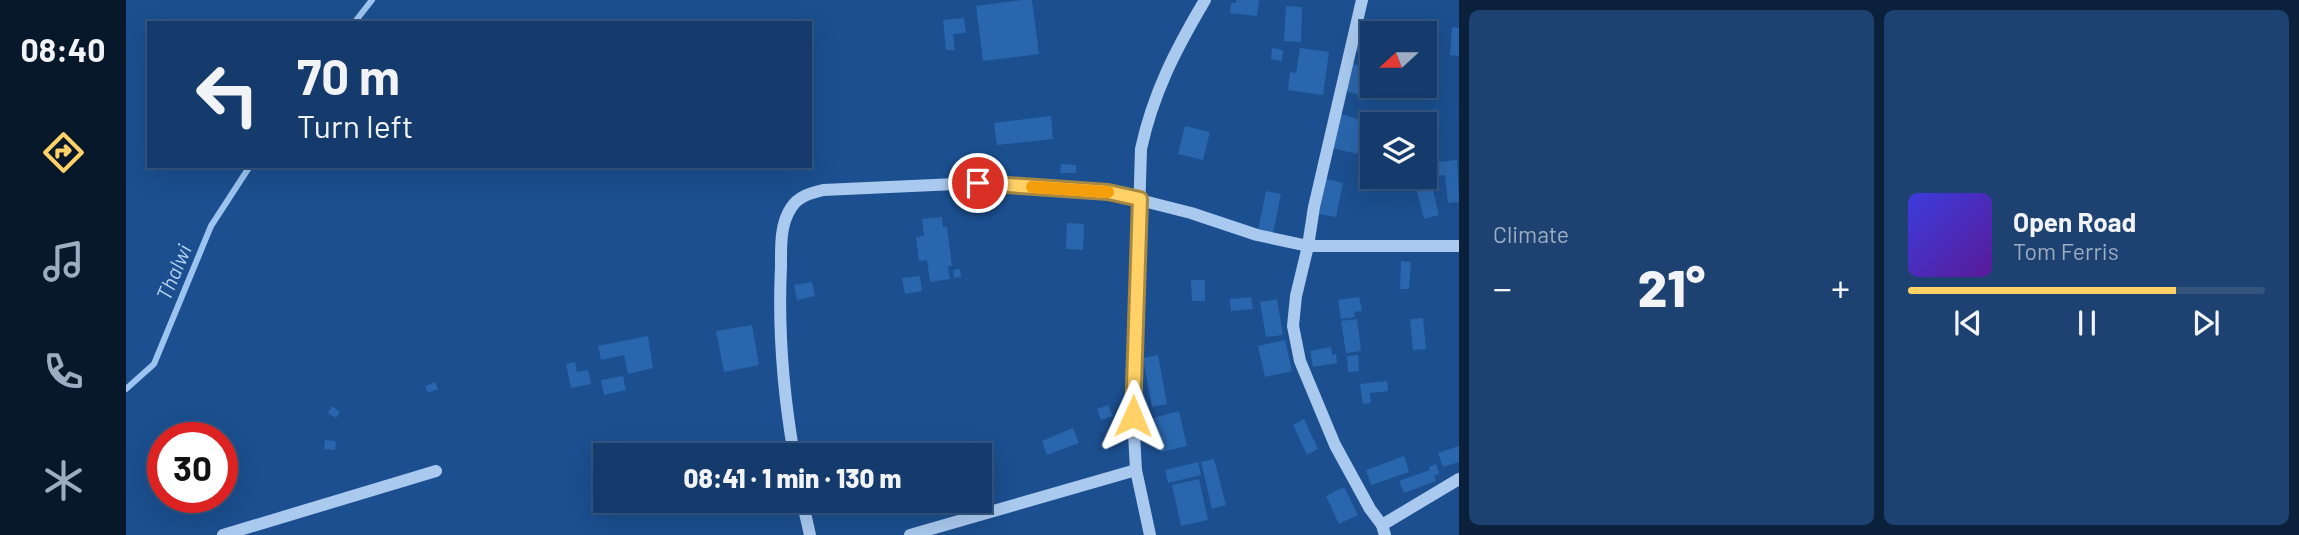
<!DOCTYPE html>
<html lang="en">
<head>
<meta charset="utf-8">
<style>
  :root { --surface:#143b6b; --page:#1d4271; --text:#f1f3f6; --muted:#9dadc1; --line:#33557e; --accent:#ffd166 }
  body { margin:0; font-family:Barlow,sans-serif; background:var(--page); color:var(--text); height:100vh; display:flex; flex-direction:column; font-size:26px; white-space:nowrap }
  * { box-sizing:border-box; margin:0 }
  p { font-size:23px; color:var(--muted) }
  .icon { flex:none; width:38px; height:38px; fill:none; stroke:currentColor; stroke-width:2; stroke-linecap:round; stroke-linejoin:round }
  .map { position:relative; flex:1; overflow:hidden }
  .sheet { display:flex; flex-direction:column; gap:10px; padding:10px; background:#0b203b; width:840px }
  .sheet>* { flex:none }
  .guide { position:absolute; left:21px; top:21px; width:665px; height:147px; border-radius:0px; box-shadow:0 7px 28px #0002,0 0 0 2px var(--line); background:#143b6b; color:var(--text); overflow:hidden }
  .needle { width:46px; rotate:249deg }
  .fabs { position:absolute; left:1234px; top:21px; display:grid; gap:14px }
  .fabs a { display:grid; place-items:center; width:77px; height:77px; border-radius:0px; background:var(--surface); box-shadow:0 7px 28px #0002,0 0 0 2px var(--line); font-size:35px }
  .speed { position:absolute; left:21px; top:422px; display:flex; gap:14px; font-size:35px; font-weight:700; text-align:center }
  .speed>* { display:grid; place-content:center; width:91px; height:91px; border-radius:50%; background:var(--surface); box-shadow:0 7px 28px #0002,0 0 0 2px var(--line); line-height:1 }
  .speed .limit { border:10px solid #d22; background:#fff; color:#111 }
  .pin { position:absolute; display:grid; place-items:center; width:60px; height:60px; color:#fff; margin:-30px; border:4px solid #fff; border-radius:50%; box-shadow:0 2px 7px #0007 }
  .me { position:absolute; width:77px; margin:-38px; rotate:1deg; stroke-linejoin:round; filter:drop-shadow(0 0 5px #0008) }
  .turn { display:flex; align-items:center; gap:24px; height:147px; padding:0 35px; font-size:32px }
  .turn .icon { width:91px; height:91px; stroke-width:2.5 }
  .turn b { display:block; font-size:49px; line-height:60px }
  .big { font-size:52px; font-weight:800; line-height:1.1 }
  .sheet .tile { flex:1; display:flex; flex-direction:column; justify-content:center; gap:10px; min-width:0; padding:0 24px; border-radius:10px; background:var(--page) }
  .song { display:flex; align-items:center; gap:21px }
  .cover { width:84px; height:84px; border-radius:10px; background:linear-gradient(135deg,hsl(240 70% 55%),hsl(270 70% 35%)) }
  .played { height:7px; border-radius:4px; background:linear-gradient(90deg,var(--accent) 75%,var(--line) 75%) }
  .keys { display:flex; justify-content:space-around; direction:ltr }
  .heat { display:flex; justify-content:space-between; align-items:center; font-size:38px; direction:ltr }
  .sheet .tiles { flex:1; display:grid; gap:10px; grid-template-columns:repeat(2,1fr) }
  .trip { position:absolute; left:467px; top:443px; width:399px; height:70px; border-radius:0px; background:var(--surface); box-shadow:0 7px 28px #0002,0 0 0 2px var(--line); font-weight:800; line-height:70px; text-align:center }
  main { display:flex; flex:1; min-height:0 }
  .menu { display:flex; flex-direction:column; width:126px; justify-content:space-around; align-items:center; background:#08182b; color:var(--muted) }
  .menu .icon { width:49px; height:49px }
  .menu .active { color:var(--accent) }
  .menu b { font-size:32px; color:var(--text) }
  .map>svg:first-child { display:block }
  .lines { fill:none; stroke-linecap:round; stroke-linejoin:round }
  .stream { stroke:#9cc4f0; stroke-width:6 }
  .building { fill:#2a66ad }
  .minor { stroke:#a9c9ee; stroke-width:12 }
  .route-casing { stroke:#a68842; stroke-width:18 }
  .route { stroke:#ffd166; stroke-width:12 }
  .slow { stroke:#f59e0b; stroke-width:12 }
  .labels { text-anchor:middle; dominant-baseline:central; stroke-width:7; stroke-linejoin:round; paint-order:stroke }
  .water-label { font-size:21px; font-style:italic; fill:#b5d3f5; stroke:#1b4f8f }
</style>
</head>
<body>
<main>
<nav class="menu">
<b>08:40</b>
<svg class="icon active" aria-label="directions" viewBox="0 0 24 24"><path d="M12 3l9 9-9 9-9-9zM9 14v-3h6M13 9l2 2-2 2"/></svg>
<svg class="icon" aria-label="music" viewBox="0 0 24 24"><path d="M9 18V5l10-2v13"/><circle cx="6" cy="18" r="3"/><circle cx="16" cy="16" r="3"/></svg>
<svg class="icon" aria-label="phone" viewBox="0 0 24 24"><path d="M5 4h4l2 5-3 2q2 4 5 5l2-3 5 2v4C11 20 4 13 5 4z"/></svg>
<svg class="icon" aria-label="climate" viewBox="0 0 24 24"><path d="M12 3v18M4 7l16 10M4 17L20 7"/></svg>
</nav>
<div class="map">
<svg width="1333" height="535" viewBox="0 0 1333 535">
  <rect width="100%" height="100%" fill="#1b4f8f"/>
  <g class="lines">
    <g class="stream">
      <path d="M 228,23 L 246,0"/>
      <path d="M 0,389 L 28,364 L 85,226 L 124,166"/>
    </g>
  </g>
  <g class="building">
    <path d="M 896,0 L 906,0 L 913,54 L 857,61 L 850,6 Z"/>
    <path d="M 1110,0 L 1133,0 L 1131,16 L 1104,13 L 1105,3 L 1110,3 Z"/>
    <path d="M 1160,6 L 1176,7 L 1175,42 L 1158,41 Z"/>
    <path d="M 838,18 L 840,33 L 827,34 L 829,50 L 820,50 L 817,20 Z"/>
    <path d="M 1236,21 L 1247,23 L 1240,54 L 1229,51 Z"/>
    <path d="M 1280,26 L 1302,34 L 1299,42 L 1298,33 L 1277,33 Z"/>
    <path d="M 1326,27 L 1333,28 L 1333,56 L 1324,55 Z"/>
    <path d="M 1146,48 L 1157,50 L 1156,61 L 1145,59 Z"/>
    <path d="M 1174,48 L 1203,52 L 1197,95 L 1162,90 L 1164,72 L 1170,73 Z"/>
    <path d="M 1227,64 L 1240,68 L 1233,95 L 1219,91 Z"/>
    <path d="M 1309,109 L 1314,123 L 1298,129 L 1298,124 L 1284,124 L 1282,119 Z"/>
    <path d="M 1214,114 L 1239,121 L 1231,154 L 1206,148 Z"/>
    <path d="M 925,116 L 927,139 L 871,145 L 868,123 Z"/>
    <path d="M 1059,126 L 1084,132 L 1077,160 L 1052,154 Z"/>
    <path d="M 1331,160 L 1333,202 L 1322,203 L 1319,175 L 1298,177 L 1298,163 Z"/>
    <path d="M 935,164 L 950,165 L 950,173 L 934,173 Z"/>
    <path d="M 1200,179 L 1217,183 L 1210,217 L 1193,214 Z"/>
    <path d="M 1304,179 L 1313,215 L 1298,219 L 1289,183 Z"/>
    <path d="M 1140,191 L 1155,194 L 1147,233 L 1132,230 Z"/>
    <path d="M 816,217 L 817,227 L 821,227 L 826,266 L 822,266 L 824,279 L 804,282 L 801,260 L 793,261 L 790,237 L 798,236 L 796,219 Z"/>
    <path d="M 941,223 L 958,224 L 957,250 L 940,249 Z"/>
    <path d="M 1275,261 L 1285,262 L 1283,289 L 1274,289 Z"/>
    <path d="M 834,269 L 835,277 L 828,278 L 827,270 Z"/>
    <path d="M 794,276 L 796,291 L 779,294 L 776,278 Z"/>
    <path d="M 1065,280 L 1079,280 L 1079,301 L 1066,301 Z"/>
    <path d="M 686,282 L 689,296 L 671,300 L 668,285 Z"/>
    <path d="M 1125,297 L 1127,309 L 1105,311 L 1104,299 Z"/>
    <path d="M 1233,297 L 1236,311 L 1228,312 L 1229,317 L 1215,319 L 1212,300 Z"/>
    <path d="M 1151,299 L 1157,335 L 1140,337 L 1134,302 Z"/>
    <path d="M 1297,318 L 1300,349 L 1287,350 L 1284,319 Z"/>
    <path d="M 1231,319 L 1235,351 L 1220,353 L 1215,321 Z"/>
    <path d="M 626,325 L 633,365 L 598,372 L 590,331 Z"/>
    <path d="M 522,336 L 527,368 L 502,374 L 498,355 L 475,360 L 472,346 Z"/>
    <path d="M 1159,340 L 1166,371 L 1139,377 L 1132,346 Z"/>
    <path d="M 1205,347 L 1206,355 L 1210,354 L 1211,363 L 1187,367 L 1184,351 Z"/>
    <path d="M 1032,355 L 1041,404 L 1026,407 L 1017,358 Z"/>
    <path d="M 1232,355 L 1233,371 L 1222,372 L 1221,356 Z"/>
    <path d="M 449,362 L 451,372 L 462,370 L 465,384 L 445,388 L 440,364 Z"/>
    <path d="M 497,376 L 500,390 L 478,395 L 475,380 Z"/>
    <path d="M 1261,381 L 1262,391 L 1244,393 L 1245,403 L 1237,404 L 1234,384 Z"/>
    <path d="M 309,382 L 312,389 L 302,393 L 299,386 Z"/>
    <path d="M 982,405 L 987,416 L 975,420 L 971,409 Z"/>
    <path d="M 206,406 L 214,412 L 210,418 L 202,413 Z"/>
    <path d="M 1053,411 L 1061,446 L 1035,452 L 1027,418 Z"/>
    <path d="M 1178,419 L 1192,449 L 1181,455 L 1167,425 Z"/>
    <path d="M 947,428 L 953,443 L 921,455 L 916,441 Z"/>
    <path d="M 199,440 L 210,441 L 209,450 L 198,449 Z"/>
    <path d="M 1333,446 L 1333,462 L 1317,467 L 1312,453 Z"/>
    <path d="M 858,450 L 862,475 L 854,477 L 854,455 L 839,454 Z"/>
    <path d="M 1278,456 L 1283,472 L 1245,485 L 1240,470 Z"/>
    <path d="M 1088,459 L 1100,505 L 1086,509 L 1075,462 Z"/>
    <path d="M 1072,462 L 1075,475 L 1042,483 L 1039,470 Z"/>
    <path d="M 1310,464 L 1313,474 L 1308,476 L 1310,481 L 1278,493 L 1273,481 L 1304,470 L 1303,467 Z"/>
    <path d="M 1073,479 L 1082,520 L 1055,526 L 1046,485 Z"/>
    <path d="M 1218,487 L 1232,515 L 1213,524 L 1200,496 Z"/>
  </g>
  <g class="lines">
    <g class="minor">
      <path d="M 1236,0 L 1188,207 L 1182,246 L 1170,296 L 1167,326 L 1174,361 L 1209,445 L 1244,509 L 1256,525 L 1259,535"/>
      <path d="M 668,455 C 657,392 652,329 655,266 C 655,247 654,224 665,208 C 672,196 685,193 697,190 L 852,183 L 982,192 L 1065,213 L 1131,235 L 1182,246 L 1333,246"/>
      <path d="M 676,500 L 684,535"/>
      <path d="M 1256,525 L 1333,479"/>
      <path d="M 97,535 L 310,471"/>
      <path d="M 784,535 L 1010,470"/>
      <path d="M 1024,535 L 1010,470 L 1007,416 L 1015,149 C 1027,93 1050,49 1079,0"/>
    </g>
  </g>
  <g class="lines">
    <defs>
      <path id="route" d="M 852,183 L 982,192 L 1014,199 L 1007,416"/>
    </defs>
    <use href="#route" class="route-casing"/>
    <use href="#route" class="route"/>
    <path class="slow" d="M 906,187 L 982,192"/>
  </g>
  <g class="labels">
    <g class="water-label">
      <text transform="translate(47 272) rotate(-67)">Thalwi</text>
    </g>
  </g>
</svg>
<div class="fabs">
<a><svg class="needle" viewBox="-14 -14 28 28"><path d="M0-13l5 13h-10z" fill="#e53935"/><path d="M0 13l5-13h-10z" fill="#9dadc1"/></svg></a>
<a><svg class="icon" aria-label="layers" viewBox="0 0 24 24"><path d="M12 4l9 5-9 5-9-5zM3 14l9 5 9-5"/></svg></a>
</div>
<div class="speed"><div class="limit">30</div></div>
<div class="pin" style="left:852px;top:183px;background:#d93025"><svg class="icon" aria-label="arrive" viewBox="0 0 24 24"><path d="M6 21V4h12l-3 4 3 4H6"/></svg></div>
<svg class="me" style="left:1007px;top:416px" viewBox="-20 -20 40 40"><path d="M0-17L14 15 0 8-14 15z" fill="#ffd166" stroke="#fff" stroke-width="4"/></svg>
<div class="trip">08:41 · 1 min · 130 m</div>
<div class="guide">
<div class="turn"><svg class="icon" aria-label="left" viewBox="0 0 24 24"><path d="M17 20v-9H6M10 6l-5 5 5 5"/></svg><div><b>70 m</b>Turn left</div></div>
</div>
</div>
<section class="sheet">
<div class="tiles">
<div class="tile"><p>Climate</p>
<div class="heat"><a>−</a><b class="big">21°</b><a>+</a></div>
</div>
<div class="tile">
<div class="song"><i class="cover"></i><div><b>Open Road</b><p>Tom Ferris</p></div></div>
<div class="played"></div>
<div class="keys"><svg class="icon" aria-label="previous" viewBox="0 0 24 24"><path d="M18 5L8 12l10 7zM5 5v14"/></svg><svg class="icon" aria-label="pause" viewBox="0 0 24 24"><path d="M8 5v14M16 5v14"/></svg><svg class="icon" aria-label="next" viewBox="0 0 24 24"><path d="M6 5l10 7-10 7zM19 5v14"/></svg></div>
</div>
</div>
</section>
</main>
</body>
</html>
